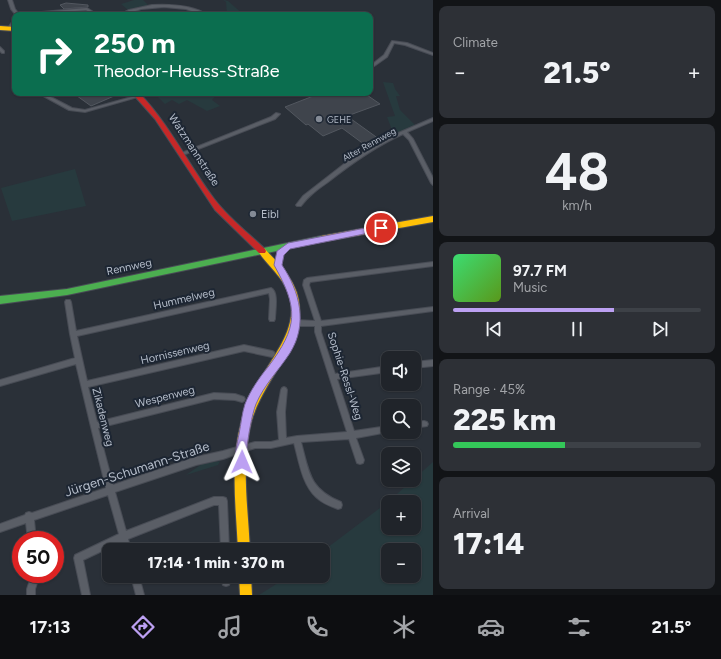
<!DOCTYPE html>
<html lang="en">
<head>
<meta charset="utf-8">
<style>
  :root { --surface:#20242a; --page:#2d3036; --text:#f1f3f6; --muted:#a2a4a8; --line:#3d4147; --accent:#bca0f2 }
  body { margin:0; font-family:Figtree,sans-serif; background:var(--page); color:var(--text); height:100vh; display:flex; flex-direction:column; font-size:15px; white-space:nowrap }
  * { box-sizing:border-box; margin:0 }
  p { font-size:13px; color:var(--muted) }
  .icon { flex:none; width:22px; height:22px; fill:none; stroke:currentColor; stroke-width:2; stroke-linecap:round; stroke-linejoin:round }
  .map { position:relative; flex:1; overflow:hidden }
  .panel { display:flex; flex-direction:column; gap:6px; padding:6px; background:#121417; width:288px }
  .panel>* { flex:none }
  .guide { position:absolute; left:12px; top:12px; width:361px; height:84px; border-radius:8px; box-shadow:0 1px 3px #0004,0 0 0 1px var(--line); background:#0b6e4f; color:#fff; overflow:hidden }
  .tools { position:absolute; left:381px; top:351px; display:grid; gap:8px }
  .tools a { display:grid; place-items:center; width:40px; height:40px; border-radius:8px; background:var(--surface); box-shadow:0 1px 3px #0004,0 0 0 1px var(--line); font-size:20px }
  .speed { position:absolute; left:12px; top:531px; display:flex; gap:8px; font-size:20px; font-weight:700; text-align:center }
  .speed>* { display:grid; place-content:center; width:52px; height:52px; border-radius:50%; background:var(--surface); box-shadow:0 1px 3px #0004,0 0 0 1px var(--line); line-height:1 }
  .speed .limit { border:6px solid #d22; background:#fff; color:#111 }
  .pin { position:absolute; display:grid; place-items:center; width:34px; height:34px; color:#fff; margin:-17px; border:2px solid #fff; border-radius:50%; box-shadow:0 1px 4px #0007 }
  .me { position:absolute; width:44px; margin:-22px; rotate:1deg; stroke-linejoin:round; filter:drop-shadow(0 0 3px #0008) }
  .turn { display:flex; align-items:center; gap:14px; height:84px; padding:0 16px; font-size:18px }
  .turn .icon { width:52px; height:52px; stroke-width:2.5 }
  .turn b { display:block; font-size:28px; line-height:34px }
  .big { font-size:30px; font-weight:800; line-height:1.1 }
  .panel .tile { flex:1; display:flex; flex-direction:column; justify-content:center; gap:6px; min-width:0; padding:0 14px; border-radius:8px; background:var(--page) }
  .panel .dial { align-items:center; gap:0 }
  .dial b { font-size:52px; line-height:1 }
  .song { display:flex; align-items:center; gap:12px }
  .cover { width:48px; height:48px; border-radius:6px; background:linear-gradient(135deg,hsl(140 70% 55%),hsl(90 70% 35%)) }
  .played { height:4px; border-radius:2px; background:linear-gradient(90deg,var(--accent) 65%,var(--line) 65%) }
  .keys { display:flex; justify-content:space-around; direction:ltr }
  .heat { display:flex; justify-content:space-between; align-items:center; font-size:22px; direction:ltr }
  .charge { height:6px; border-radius:3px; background:linear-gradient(90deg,#34c759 45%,var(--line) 0) }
  .trip { position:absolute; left:102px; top:543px; width:228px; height:40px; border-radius:8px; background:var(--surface); box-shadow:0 1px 3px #0004,0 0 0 1px var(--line); font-weight:800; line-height:40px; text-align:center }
  .dock { display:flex; height:64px; justify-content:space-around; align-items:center; background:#0d0e11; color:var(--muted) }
  .dock .icon { width:28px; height:28px }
  .dock .active { color:var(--accent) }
  .dock b { font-size:18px; color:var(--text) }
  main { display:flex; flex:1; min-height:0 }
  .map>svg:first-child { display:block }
  .green { fill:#273a3e; fill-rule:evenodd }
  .building { fill:#3f444c; stroke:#52575f }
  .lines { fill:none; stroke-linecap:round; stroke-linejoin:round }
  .street-casing { stroke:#484c55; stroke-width:2 }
  .fast-casing { stroke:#484c55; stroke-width:2 }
  .slow-casing { stroke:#484c55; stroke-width:2 }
  .jam-casing { stroke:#484c55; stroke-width:2 }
  .street { fill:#5a5e66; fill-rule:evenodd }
  .fast { fill:#4caf50; fill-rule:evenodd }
  .slow { fill:#ffc107; fill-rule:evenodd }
  .jam { fill:#c62828; fill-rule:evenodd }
  .route { fill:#bca0f2; stroke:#7a689d }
  .poi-dot { fill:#848b96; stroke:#1d2633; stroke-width:1.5 }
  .labels { text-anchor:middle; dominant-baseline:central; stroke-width:4; stroke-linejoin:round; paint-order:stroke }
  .far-poi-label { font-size:9px; fill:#b4bcc9; stroke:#1d2633; text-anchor:start }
  .far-street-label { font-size:9px; fill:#b4bcc9; stroke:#1d2633 }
  .street-label { font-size:11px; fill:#b4bcc9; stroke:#1d2633 }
  .poi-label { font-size:11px; fill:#b4bcc9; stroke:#1d2633; text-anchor:start }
  .near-street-label { font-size:13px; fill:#b4bcc9; stroke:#1d2633 }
</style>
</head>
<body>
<main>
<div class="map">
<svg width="433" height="595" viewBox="0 0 433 595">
  <rect width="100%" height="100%" fill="#2a3038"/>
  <g class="green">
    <path d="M 134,0 L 143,0 L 149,6 L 128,10 L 121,4 Z"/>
    <path d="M 223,0 L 228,1 L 244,15 L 227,15 L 226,2 Z"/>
    <path d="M 383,82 L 393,83 L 395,89 L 400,96 L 396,96 L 400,110 L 415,125 L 394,135 L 387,117 L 395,116 Z"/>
    <path d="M 154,93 L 218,93 L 212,100 L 220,106 L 207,111 L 187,100 L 179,104 L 172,100 L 165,104 Z"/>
    <path d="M 75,169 L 86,206 L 12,221 L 1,188 Z"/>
    <path d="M 220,461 L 218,465 L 186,475 L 202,464 Z"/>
    <path d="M 433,462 L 433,595 L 259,595 L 289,576 L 323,576 L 323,551 L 388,502 L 388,528 L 414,528 L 414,502 L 388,502 ZM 388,550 L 414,550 L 414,576 L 388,576 Z"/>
  </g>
  <g class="building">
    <path d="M 66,3 L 88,5 L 88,7 L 64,9 L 60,5 Z"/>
    <path d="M 73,93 L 121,93 L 91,106 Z"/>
    <path d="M 321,93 L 364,93 L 380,104 L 347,116 L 379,139 L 365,145 L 342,128 L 323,136 L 308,124 L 306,125 L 285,107 Z"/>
  </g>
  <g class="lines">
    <defs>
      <g id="street">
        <path d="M 8,0 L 12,0 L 15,9 L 19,14 L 87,8 L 98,15 L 94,15 L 86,10 L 32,15 L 16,15 L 11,9 Z"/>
        <path d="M 152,5 C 171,4 192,5 208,15 L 203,15 L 186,9 L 164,7 L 141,9 L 124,15 L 119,15 L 129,10 Z"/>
        <path d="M 14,19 L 15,19 L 15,23 L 11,29 L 9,29 L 8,28 Z"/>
        <path d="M 392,41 L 407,43 L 433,53 L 433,55 L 405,45 L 394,43 L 387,57 L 370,69 L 370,66 L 384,55 Z"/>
        <path d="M 0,47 L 4,51 L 4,53 L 2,53 L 0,51 Z"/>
        <path d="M 38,93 L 43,93 L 72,108 L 85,110 L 139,95 L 141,96 L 85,112 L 69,110 Z"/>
        <path d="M 276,113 L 280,114 L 275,119 L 183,155 L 181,155 L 179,154 L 271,117 Z"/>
        <path d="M 433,118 L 433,121 L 407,132 L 413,139 L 433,178 L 433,185 L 431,183 L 409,140 L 403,134 C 376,146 352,163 328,182 C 318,189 308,196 301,206 L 297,206 L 296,205 L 303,196 L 348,161 L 389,137 Z"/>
        <path d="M 433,262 L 433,266 L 310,282 L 309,285 L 321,321 L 433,307 L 433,311 L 321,326 L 321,332 L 335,374 L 388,366 L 388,372 L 337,379 L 354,431 L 388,426 L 388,432 L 389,432 L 388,432 L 356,438 L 364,460 L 363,463 L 360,464 L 357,463 L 349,439 L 301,442 C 309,472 309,489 341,502 L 342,505 L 341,508 L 338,509 C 330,506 322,503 316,497 C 302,484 299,461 294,443 L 271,448 L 255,448 L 223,459 L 196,465 L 115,492 L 126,531 L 214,497 L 223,497 L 226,498 L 227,501 L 229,550 L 221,550 L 219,505 L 214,505 L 128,539 L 131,550 L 123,550 L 121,542 L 83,560 L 90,595 L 82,595 L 74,558 L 75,555 L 119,534 L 108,495 L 34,520 L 36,540 L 28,540 L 26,523 L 0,532 L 0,524 L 25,515 L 26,513 L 29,512 L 32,513 L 106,488 L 91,427 L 76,364 L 0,386 L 0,380 L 75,358 L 70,334 L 65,302 L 66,300 L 70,300 L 71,302 L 76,331 L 271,288 C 279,292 275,311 275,319 L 274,321 L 270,321 L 269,319 L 270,299 L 269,293 L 77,336 L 87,381 L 244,345 L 272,351 L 274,352 L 275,354 L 274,356 L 272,357 L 244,351 L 88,387 L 97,422 L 214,393 L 235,394 L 244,397 L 245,399 L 244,401 L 242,402 L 235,400 L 214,399 L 98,428 L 113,485 L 196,457 L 223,451 L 255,442 L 271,442 L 279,440 L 277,412 L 281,390 L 282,388 L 284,387 L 286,388 L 287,390 L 285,412 L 286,438 L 297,436 L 347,432 L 315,332 L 315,326 L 296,326 L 294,325 L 293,323 L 294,321 L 296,320 L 315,321 L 303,285 L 304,280 L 307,278 Z"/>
        <path d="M 433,360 L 433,366 L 414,368 L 414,362 Z"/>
        <path d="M 424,421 L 427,422 L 428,424 L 427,426 L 414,428 L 414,422 Z"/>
        <path d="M 32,574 L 40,574 L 35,589 L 35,595 L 27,595 L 27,589 Z"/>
        <path d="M 131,576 L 139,576 L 144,595 L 136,595 Z"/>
        <path d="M 222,576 L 230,576 L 230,582 L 229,585 L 226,586 L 223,585 L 222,582 Z"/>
      </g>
      <path id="fast" d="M 321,236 L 324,237 L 325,239 L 324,241 L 67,295 L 0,304 L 0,296 L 67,289 Z"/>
      <g id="slow">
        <path d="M 0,26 L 15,27 L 15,31 L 0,30 Z"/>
        <path d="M 433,216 L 433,222 L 321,242 L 317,239 L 321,236 Z"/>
        <path d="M 262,248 L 265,249 C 272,257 281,265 287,274 C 326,328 264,372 251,423 C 241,464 248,508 250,550 L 238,550 C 236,508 230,464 241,423 C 245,405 254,389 264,373 C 277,351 297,326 290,298 C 285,278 268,267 258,251 Z"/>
        <path d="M 239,576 L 251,576 L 252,595 L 240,595 Z"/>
      </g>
      <path id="jam" d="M 132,93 L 139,93 C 170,125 188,164 215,200 C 229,218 248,233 265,249 L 266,251 L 265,253 L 259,253 L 215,210 L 155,119 Z"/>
    </defs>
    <use href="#street" class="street-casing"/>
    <use href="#fast" class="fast-casing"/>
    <use href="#slow" class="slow-casing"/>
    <use href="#jam" class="jam-casing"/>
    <use href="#street" class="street"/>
    <use href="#fast" class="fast"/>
    <use href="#slow" class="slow"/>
    <use href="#jam" class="jam"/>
  </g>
  <path class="route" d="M 381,225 L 385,228 L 384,230 L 290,249 L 284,255 L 282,265 C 300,292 308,324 290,353 C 279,370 264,385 256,404 C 252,414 248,437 247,448 C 247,455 248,460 246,466 L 242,468 L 238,466 C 233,456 237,444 239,434 C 241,424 242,413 245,404 C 250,391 259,378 268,367 C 298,327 299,309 274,265 L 277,251 L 288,243 Z"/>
  <g class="poi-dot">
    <circle cx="319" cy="119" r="4"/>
    <circle cx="253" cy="214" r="4"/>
  </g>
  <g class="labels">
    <g class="far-poi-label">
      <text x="327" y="119">GEHE</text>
    </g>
    <g class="far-street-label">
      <text transform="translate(369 144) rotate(-29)">Alter Rennweg</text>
    </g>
    <g class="street-label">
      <text transform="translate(194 150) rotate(57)">Watzmannstraße</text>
      <text transform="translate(129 267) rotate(-12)">Rennweg</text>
      <text transform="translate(184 299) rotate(-13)">Hummelweg</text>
      <text transform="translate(175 353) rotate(-13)">Hornissenweg</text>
      <text transform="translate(345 376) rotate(72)">Sophie-Ressl-Weg</text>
      <text transform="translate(165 397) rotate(-14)">Wespenweg</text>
      <text transform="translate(103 417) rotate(76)">Zikadenweg</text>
    </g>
    <g class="poi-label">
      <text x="261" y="214">Eibl</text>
    </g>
    <g class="near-street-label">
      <text transform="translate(137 469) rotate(-18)">Jürgen-Schumann-Straße</text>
    </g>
  </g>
</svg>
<div class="tools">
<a><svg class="icon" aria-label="sound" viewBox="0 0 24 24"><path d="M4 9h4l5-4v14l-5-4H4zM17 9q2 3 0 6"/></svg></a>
<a><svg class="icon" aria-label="search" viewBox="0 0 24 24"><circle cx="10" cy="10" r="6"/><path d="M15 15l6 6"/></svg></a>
<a><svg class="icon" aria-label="layers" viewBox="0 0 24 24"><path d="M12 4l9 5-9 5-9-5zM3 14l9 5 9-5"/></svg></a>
<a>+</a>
<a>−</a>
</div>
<div class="speed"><div class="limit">50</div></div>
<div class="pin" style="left:381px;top:228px;background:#d93025"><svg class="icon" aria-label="arrive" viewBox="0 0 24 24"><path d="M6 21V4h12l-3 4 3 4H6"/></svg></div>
<svg class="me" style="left:242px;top:462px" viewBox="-20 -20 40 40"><path d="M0-17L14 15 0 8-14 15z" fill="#bca0f2" stroke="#fff" stroke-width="4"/></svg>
<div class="trip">17:14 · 1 min · 370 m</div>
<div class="guide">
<div class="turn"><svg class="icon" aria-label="right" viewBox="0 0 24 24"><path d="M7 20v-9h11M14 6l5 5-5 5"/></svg><div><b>250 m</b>Theodor-Heuss-Straße</div></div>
</div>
</div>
<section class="panel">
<div class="tile"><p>Climate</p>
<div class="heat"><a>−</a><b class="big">21.5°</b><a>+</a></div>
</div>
<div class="tile dial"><b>48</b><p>km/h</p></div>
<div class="tile">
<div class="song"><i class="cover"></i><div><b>97.7 FM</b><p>Music</p></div></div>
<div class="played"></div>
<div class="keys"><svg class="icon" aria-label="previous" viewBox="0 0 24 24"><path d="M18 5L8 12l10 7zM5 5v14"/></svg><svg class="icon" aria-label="pause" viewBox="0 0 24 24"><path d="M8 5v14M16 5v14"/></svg><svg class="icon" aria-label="next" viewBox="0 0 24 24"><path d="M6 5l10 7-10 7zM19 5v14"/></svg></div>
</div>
<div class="tile"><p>Range · 45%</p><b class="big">225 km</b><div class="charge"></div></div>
<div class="tile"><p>Arrival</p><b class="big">17:14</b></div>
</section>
</main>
<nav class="dock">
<b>17:13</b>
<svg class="icon active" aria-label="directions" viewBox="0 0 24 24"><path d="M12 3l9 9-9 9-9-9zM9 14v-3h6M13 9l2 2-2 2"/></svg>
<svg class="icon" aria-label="music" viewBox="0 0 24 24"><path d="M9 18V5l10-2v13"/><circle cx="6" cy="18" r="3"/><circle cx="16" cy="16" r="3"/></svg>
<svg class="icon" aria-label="phone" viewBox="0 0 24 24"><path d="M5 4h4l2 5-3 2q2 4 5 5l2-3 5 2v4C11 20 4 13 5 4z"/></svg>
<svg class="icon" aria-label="climate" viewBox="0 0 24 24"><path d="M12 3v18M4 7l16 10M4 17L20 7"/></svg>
<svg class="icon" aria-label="car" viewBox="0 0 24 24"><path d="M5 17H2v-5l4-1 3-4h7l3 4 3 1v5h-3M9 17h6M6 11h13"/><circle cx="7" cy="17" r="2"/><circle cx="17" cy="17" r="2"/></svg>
<svg class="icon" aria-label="filters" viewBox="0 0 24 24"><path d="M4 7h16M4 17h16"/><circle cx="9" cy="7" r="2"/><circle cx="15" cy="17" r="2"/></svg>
<b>21.5°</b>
</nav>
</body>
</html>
